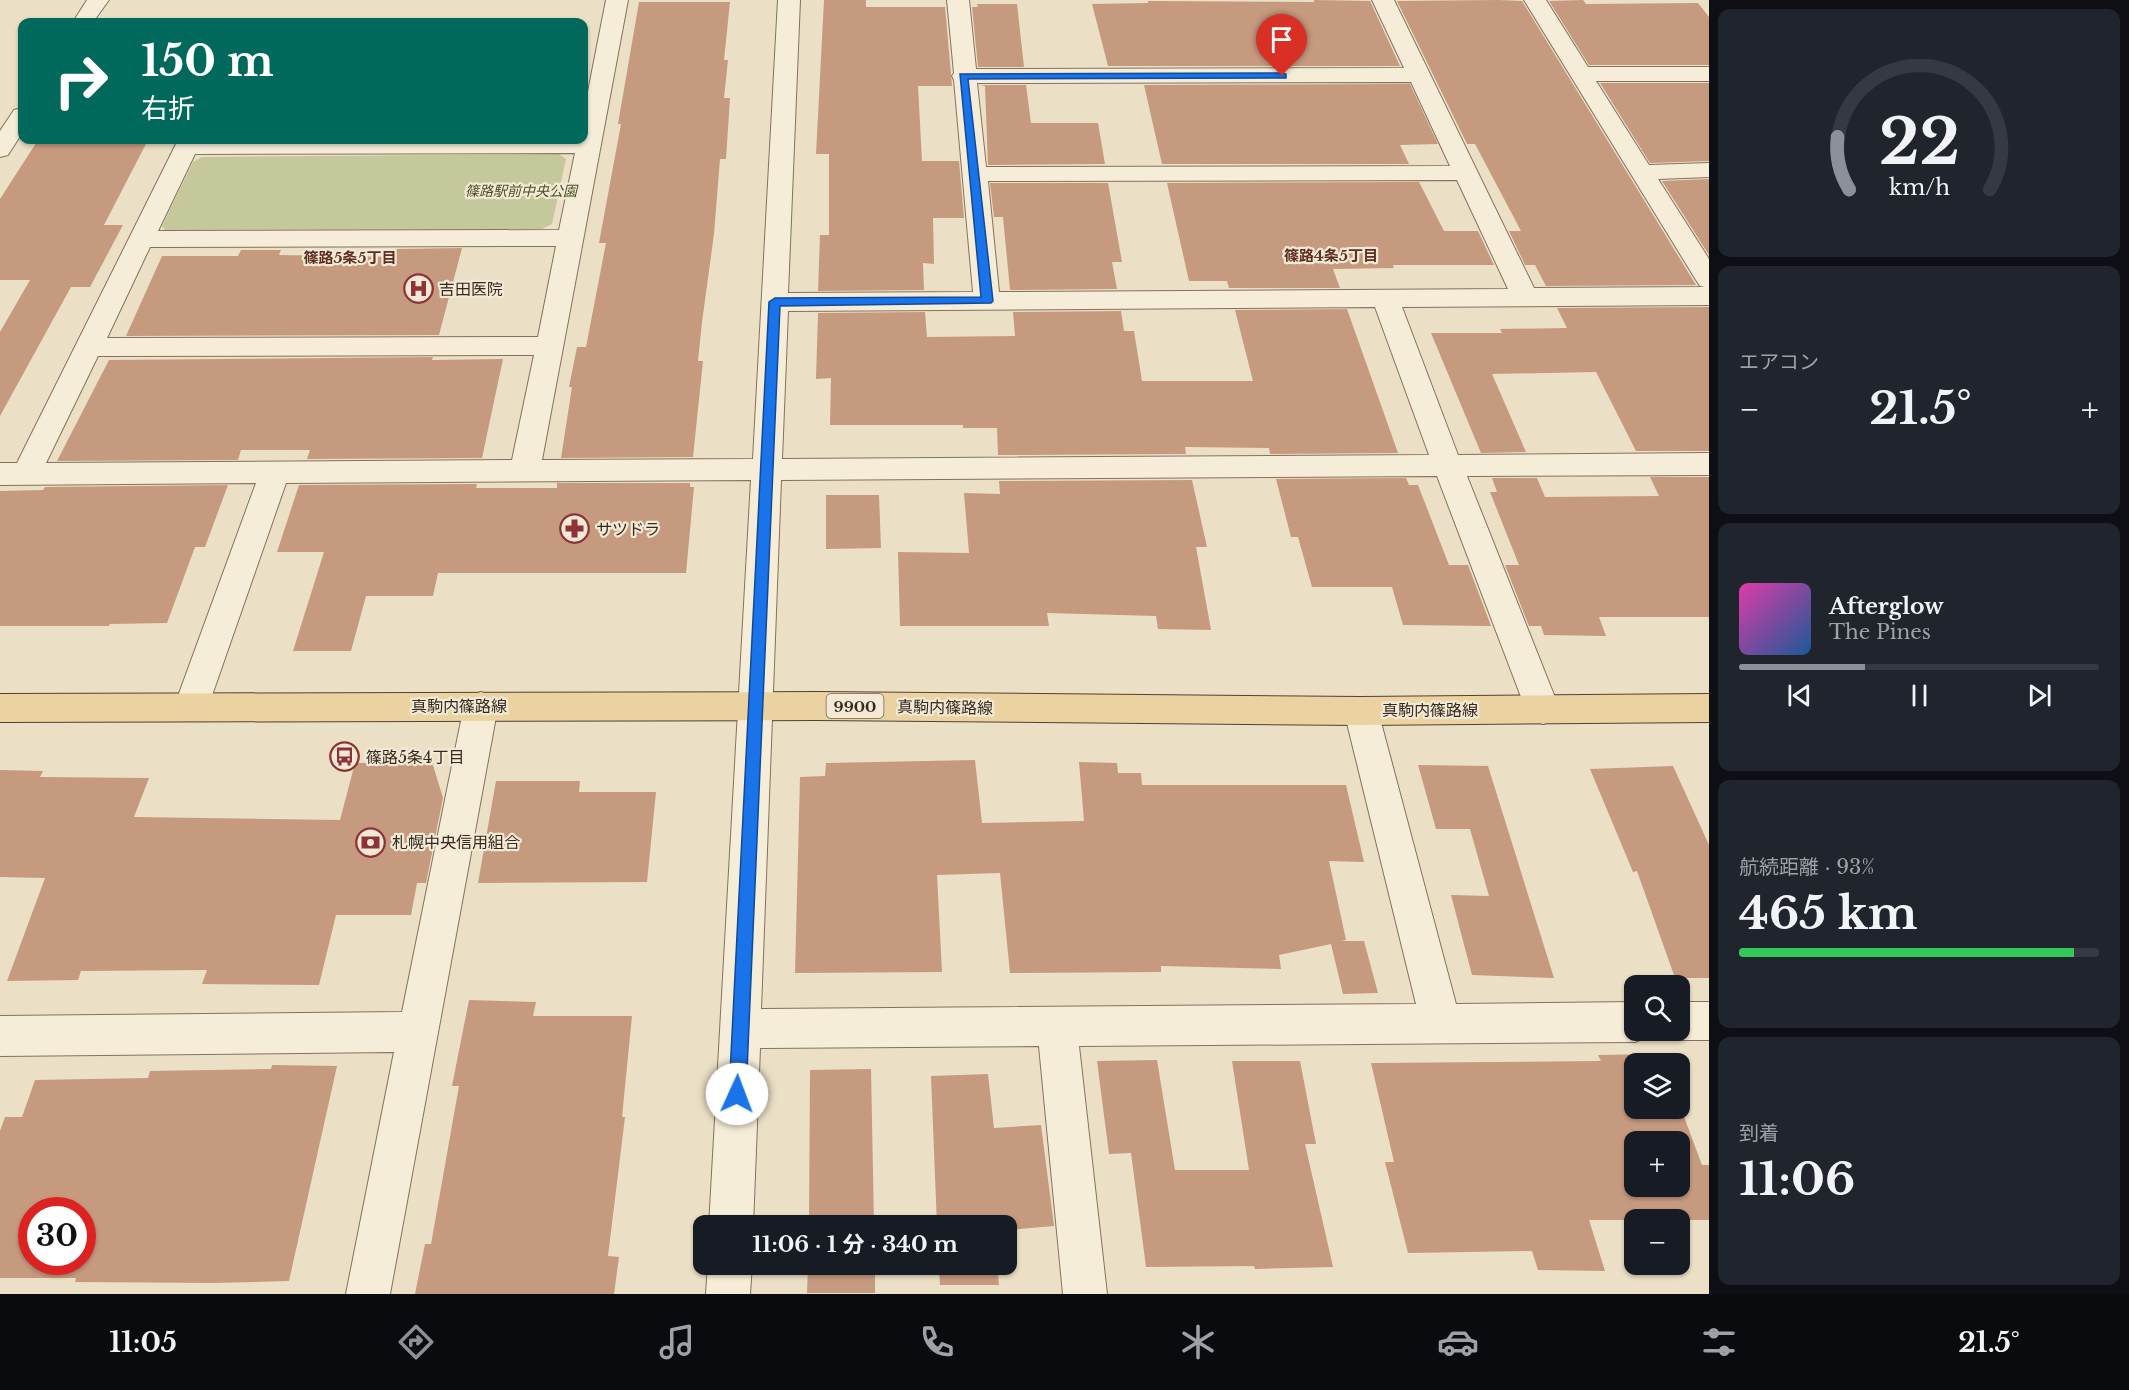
<!DOCTYPE html>
<html lang="ja">
<head>
<meta charset="utf-8">
<style>
  :root { --surface:#171b24; --page:#20242c; --text:#f1f3f6; --muted:#9ea1a6; --line:#363941; --accent:#8c9099 }
  body { margin:0; font-family:"Libre Baskerville","Noto Sans JP",serif; background:var(--page); color:var(--text); height:100vh; display:flex; flex-direction:column; font-size:22px; white-space:nowrap }
  * { box-sizing:border-box; margin:0 }
  p { font-size:20px; color:var(--muted) }
  .icon { flex:none; width:33px; height:33px; fill:none; stroke:currentColor; stroke-width:2; stroke-linecap:round; stroke-linejoin:round }
  .map { position:relative; flex:1; overflow:hidden }
  .sheet { display:flex; flex-direction:column; gap:9px; padding:9px; background:#0d0f14; width:420px }
  .sheet>* { flex:none }
  .banner { position:absolute; left:18px; top:18px; width:570px; height:126px; border-radius:12px; box-shadow:0 2px 4px #0004; background:#00695c; color:#fff; overflow:hidden }
  .fabs { position:absolute; left:1624px; top:975px; display:grid; gap:12px }
  .fabs a { display:grid; place-items:center; width:66px; height:66px; border-radius:12px; background:var(--surface); box-shadow:0 2px 4px #0004; font-size:30px }
  .speed { position:absolute; left:18px; top:1197px; display:flex; gap:12px; font-size:30px; font-weight:700; text-align:center }
  .speed>* { display:grid; place-content:center; width:78px; height:78px; border-radius:50%; background:var(--surface); box-shadow:0 2px 4px #0004; line-height:1 }
  .speed .limit { border:9px solid #d22; background:#fff; color:#111 }
  .pin { position:absolute; display:grid; place-items:center; width:51px; height:51px; color:#fff; margin:-62px -26px; border-radius:50% 50% 50% 0; rotate:-45deg; box-shadow:0 0 6px #0007 }
  .pin .icon { rotate:45deg }
  .me { position:absolute; width:66px; margin:-33px; rotate:2deg; stroke-linejoin:round; filter:drop-shadow(0 0 4px #0008) }
  .turn { display:flex; align-items:center; gap:21px; height:126px; padding:0 24px; font-size:27px }
  .turn .icon { width:78px; height:78px; stroke-width:2.5 }
  .turn b { display:block; font-size:42px; line-height:51px }
  .big { font-size:45px; font-weight:700; line-height:1.1 }
  .sheet .widget { flex:1; display:flex; flex-direction:column; justify-content:center; gap:9px; min-width:0; padding:0 21px; border-radius:12px; background:var(--page) }
  .sheet .dial { align-items:center; gap:0 }
  .dial svg { height:156px; overflow:visible; fill:none; stroke:var(--line); stroke-width:7; stroke-linecap:round; text-anchor:middle }
  .dial text { fill:var(--text); stroke:none }
  .song { display:flex; align-items:center; gap:18px }
  .cover { width:72px; height:72px; border-radius:9px; background:linear-gradient(135deg,hsl(320 70% 55%),hsl(210 70% 35%)) }
  .played { height:6px; border-radius:3px; background:linear-gradient(90deg,var(--accent) 35%,var(--line) 35%) }
  .keys { display:flex; justify-content:space-around; direction:ltr }
  .heat { display:flex; justify-content:space-between; align-items:center; font-size:33px; direction:ltr }
  .charge { height:9px; border-radius:4px; background:linear-gradient(90deg,#34c759 93%,var(--line) 0) }
  .trip { position:absolute; left:693px; top:1215px; width:324px; height:60px; border-radius:12px; background:var(--surface); box-shadow:0 2px 4px #0004; font-weight:700; line-height:60px; text-align:center }
  .tab-bar { display:flex; height:96px; justify-content:space-around; align-items:center; background:#090b0e; color:var(--muted) }
  .tab-bar .icon { width:42px; height:42px }
  .tab-bar .current { color:var(--accent) }
  .tab-bar b { font-size:27px; color:var(--text) }
  main { display:flex; flex:1; min-height:0 }
  .map>svg:first-child { display:block }
  .green { fill:#c4c89b }
  .building { fill:#c69a7f; fill-rule:evenodd }
  .lines { fill:none; stroke-linecap:round; stroke-linejoin:round }
  .street-casing { stroke:#85715d; stroke-width:2 }
  .primary-casing { stroke:#534031; stroke-width:2 }
  .street { fill:#f6edd9; fill-rule:evenodd }
  .primary { fill:#ebd2a1; fill-rule:evenodd }
  .route { fill:#1a73e8; stroke:#114b97; stroke-width:1.5 }
  .labels { text-anchor:middle; dominant-baseline:central; stroke-width:4.5; stroke-linejoin:round; paint-order:stroke }
  .far-park-label { font-size:14px; font-style:italic; fill:#485128; stroke:#f3e9d5 }
  .far-neighbourhood-label { font-size:15px; font-weight:bold; fill:#5f2e22; stroke:#f3e9d5 }
  .shield { fill:#f3e9d5; stroke:#6f6356; stroke-width:1.5 }
  .shield-label { font-size:15px; font-weight:bold; fill:#362a20 }
  .poi-label { font-size:16px; fill:#362a20; stroke:#f3e9d5; text-anchor:start }
  .street-label { font-size:16px; fill:#362a20; stroke:#f3e9d5 }
</style>
</head>
<body>
<main>
<div class="map">
<svg width="1709" height="1294" viewBox="0 0 1709 1294">
  <rect width="100%" height="100%" fill="#ebdfc6"/>
  <path class="green" d="M 559,154 L 566,159 L 552,224 L 542,229 L 165,230 L 162,226 L 193,162 L 202,157 Z"/>
  <g class="building">
    <path d="M 824,0 L 866,0 L 866,7 L 945,7 L 952,86 L 918,86 L 922,161 L 959,161 L 964,218 L 933,218 L 934,264 L 923,263 L 924,290 L 818,291 L 820,235 L 829,235 L 829,154 L 816,154 Z"/>
    <path d="M 1314,0 L 1370,1 L 1400,66 L 1108,66 L 1092,4 L 1148,3 L 1148,1 L 1314,2 Z"/>
    <path d="M 1498,0 L 1522,1 L 1696,285 L 1546,286 L 1535,265 L 1525,265 L 1509,231 L 1521,231 L 1475,144 L 1467,144 L 1397,1 Z"/>
    <path d="M 1583,0 L 1586,4 L 1698,3 L 1709,17 L 1709,65 L 1589,65 L 1549,1 Z"/>
    <path d="M 639,2 L 730,2 L 724,60 L 728,60 L 724,98 L 730,98 L 726,159 L 720,159 L 714,234 L 702,322 L 698,361 L 703,361 L 693,457 L 561,458 L 572,387 L 569,387 L 577,347 L 586,347 L 606,243 L 599,243 L 621,124 L 618,124 Z"/>
    <path d="M 977,4 L 1017,4 L 1024,67 L 978,67 L 972,7 L 978,7 Z"/>
    <path d="M 1600,83 L 1709,83 L 1709,161 L 1650,163 Z"/>
    <path d="M 1410,84 L 1438,144 L 1400,145 L 1409,164 L 1162,164 L 1144,85 Z"/>
    <path d="M 980,85 L 1026,85 L 1031,123 L 1098,123 L 1105,164 L 988,165 L 985,86 Z"/>
    <path d="M 38,140 L 148,140 L 104,225 L 123,225 L 90,287 L 71,287 L 0,416 L 0,332 L 30,280 L 0,280 L 0,199 Z"/>
    <path d="M 1709,179 L 1709,255 L 1662,181 Z"/>
    <path d="M 1419,182 L 1444,231 L 1478,231 L 1494,265 L 1393,265 L 1394,268 L 1333,269 L 1340,288 L 1229,288 L 1227,281 L 1189,281 L 1167,183 Z"/>
    <path d="M 990,183 L 1108,183 L 1122,262 L 1112,262 L 1117,289 L 1010,290 L 1003,217 L 994,217 Z"/>
    <path d="M 462,248 L 439,335 L 126,336 L 162,256 L 238,256 L 241,250 L 281,250 L 279,255 L 394,257 L 397,249 Z"/>
    <path d="M 1709,307 L 1709,451 L 1636,451 L 1596,372 L 1492,374 L 1526,452 L 1481,453 L 1431,333 L 1502,333 L 1500,329 L 1567,328 L 1557,308 Z"/>
    <path d="M 1347,309 L 1398,453 L 1270,454 L 1269,448 L 1185,447 L 1186,454 L 998,455 L 997,428 L 963,428 L 963,425 L 830,425 L 831,378 L 816,379 L 818,313 L 925,312 L 927,337 L 1015,336 L 1013,312 L 1121,311 L 1124,331 L 1134,331 L 1142,381 L 1253,381 L 1235,310 Z"/>
    <path d="M 433,357 L 432,360 L 503,359 L 482,458 L 307,459 L 310,450 L 241,450 L 238,460 L 57,461 L 109,360 Z"/>
    <path d="M 1650,477 L 1709,477 L 1709,617 L 1599,617 L 1606,636 L 1544,635 L 1541,626 L 1529,626 L 1505,565 L 1519,565 L 1490,492 L 1497,492 L 1492,478 L 1537,478 L 1545,497 L 1659,496 Z"/>
    <path d="M 1406,478 L 1409,485 L 1418,485 L 1449,565 L 1468,565 L 1491,626 L 1403,625 L 1392,587 L 1312,587 L 1298,537 L 1291,537 L 1276,479 Z"/>
    <path d="M 1192,480 L 1207,547 L 1196,547 L 1211,630 L 1158,629 L 1156,616 L 1047,613 L 1049,626 L 900,626 L 898,552 L 969,553 L 964,493 L 1000,494 L 999,481 Z"/>
    <path d="M 557,483 L 690,483 L 690,487 L 694,487 L 686,573 L 438,573 L 433,596 L 366,596 L 351,651 L 293,651 L 324,552 L 277,552 L 299,485 L 477,484 L 476,488 L 557,488 Z"/>
    <path d="M 228,485 L 205,547 L 195,547 L 167,623 L 110,624 L 109,626 L 0,626 L 0,491 L 43,490 L 45,487 Z"/>
    <path d="M 826,495 L 879,495 L 881,548 L 826,549 Z"/>
    <path d="M 975,760 L 982,823 L 1084,821 L 1079,762 L 1117,763 L 1118,773 L 1141,773 L 1142,785 L 1346,785 L 1364,862 L 1329,861 L 1346,940 L 1341,941 L 1364,941 L 1378,993 L 1343,994 L 1331,944 L 1279,955 L 1281,969 L 1161,966 L 1161,972 L 1010,973 L 1000,873 L 937,875 L 942,972 L 795,973 L 800,777 L 825,776 L 826,763 Z"/>
    <path d="M 432,762 L 443,798 L 426,883 L 417,883 L 411,915 L 336,915 L 319,985 L 202,984 L 207,970 L 81,971 L 78,980 L 7,981 L 45,878 L 0,877 L 0,770 L 43,771 L 40,777 L 149,778 L 134,817 L 340,820 L 355,763 Z"/>
    <path d="M 1418,765 L 1488,766 L 1554,978 L 1472,975 L 1451,895 L 1489,896 L 1470,829 L 1436,829 Z"/>
    <path d="M 1673,766 L 1709,845 L 1709,978 L 1675,978 L 1637,871 L 1633,872 L 1590,769 Z"/>
    <path d="M 496,781 L 580,781 L 579,792 L 656,792 L 647,882 L 478,883 Z"/>
    <path d="M 469,1000 L 536,1002 L 533,1016 L 632,1016 L 622,1117 L 625,1117 L 608,1256 L 619,1257 L 614,1294 L 415,1294 L 425,1244 L 431,1244 L 459,1086 L 452,1086 Z"/>
    <path d="M 1660,1054 L 1664,1064 L 1635,1064 L 1635,1108 L 1680,1108 L 1680,1106 L 1702,1165 L 1709,1165 L 1709,1220 L 1589,1220 L 1605,1271 L 1538,1270 L 1532,1251 L 1408,1253 L 1385,1162 L 1394,1162 L 1371,1063 L 1601,1061 L 1598,1055 ZM 1635,1142 L 1680,1142 L 1680,1186 L 1635,1186 Z"/>
    <path d="M 1157,1060 L 1175,1170 L 1249,1170 L 1232,1061 L 1300,1061 L 1316,1144 L 1305,1144 L 1333,1267 L 1255,1269 L 1254,1266 L 1146,1267 L 1131,1153 L 1109,1154 L 1097,1061 Z"/>
    <path d="M 272,1065 L 337,1066 L 289,1281 L 215,1283 L 75,1282 L 76,1278 L 0,1278 L 0,1131 L 5,1117 L 22,1117 L 35,1080 L 148,1078 L 150,1071 L 271,1069 ZM 32,1210 L 82,1210 L 82,1262 L 32,1262 Z"/>
    <path d="M 871,1069 L 874,1226 L 809,1226 L 810,1070 Z"/>
    <path d="M 988,1074 L 994,1128 L 1041,1125 L 1054,1226 L 1006,1230 L 1006,1226 L 937,1226 L 931,1076 Z"/>
    <path d="M 808,1264 L 875,1264 L 875,1293 L 807,1293 Z"/>
    <path d="M 939,1264 L 997,1264 L 999,1285 L 940,1285 Z"/>
  </g>
  <g class="lines">
    <defs>
      <g id="street">
        <path d="M 87,0 L 109,0 L 93,22 L 73,22 Z"/>
        <path d="M 606,0 L 628,0 L 542,460 L 753,459 L 778,0 L 800,0 L 788,293 L 973,292 L 954,80 L 952,76 L 954,73 L 947,0 L 969,0 L 976,69 L 1404,68 L 1372,0 L 1394,0 L 1534,288 L 1705,287 L 1700,286 L 1696,280 L 1524,0 L 1546,0 L 1588,67 L 1709,67 L 1709,81 L 1596,81 L 1649,165 L 1709,163 L 1709,177 L 1658,179 L 1709,259 L 1709,305 L 1402,307 L 1458,455 L 1709,453 L 1709,475 L 1467,476 L 1560,710 L 1555,720 L 1543,724 L 1531,720 L 1526,710 L 1437,476 L 781,480 L 761,1009 L 1416,1004 L 1344,711 L 1349,701 L 1361,697 L 1373,701 L 1378,711 L 1456,1004 L 1635,1002 L 1635,1030 L 1651,1030 L 1649,1036 L 1635,1042 L 1079,1046 L 1107,1294 L 1063,1294 L 1039,1046 L 760,1048 L 753,1226 L 709,1226 L 751,480 L 286,483 L 208,707 L 203,717 L 191,721 L 179,717 L 174,707 L 256,483 L 0,485 L 0,463 L 17,463 L 178,140 L 584,140 L 584,112 ZM 1411,82 L 1450,166 L 986,167 L 977,83 ZM 575,153 L 559,230 L 158,231 L 195,154 ZM 1457,180 L 1508,289 L 999,292 L 988,181 ZM 556,246 L 538,337 L 107,338 L 150,247 ZM 1375,307 L 1429,455 L 782,459 L 788,311 ZM 534,355 L 512,460 L 46,463 L 98,356 Z"/>
        <path d="M 22,108 L 22,133 L 8,155 L 0,157 L 0,131 L 14,110 Z"/>
        <path d="M 481,692 L 493,696 L 498,706 L 390,1294 L 346,1294 L 394,1052 L 0,1056 L 0,1016 L 402,1012 L 464,706 L 469,696 Z"/>
        <path d="M 1680,1002 L 1709,1002 L 1709,1040 L 1680,1040 L 1666,1035 L 1664,1030 L 1680,1030 Z"/>
        <path d="M 708,1264 L 752,1264 L 750,1294 L 706,1294 Z"/>
      </g>
      <path id="primary" d="M 817,692 L 1361,697 L 1709,694 L 1709,722 L 1361,725 L 817,720 L 0,722 L 0,694 Z"/>
    </defs>
    <use href="#street" class="street-casing"/>
    <use href="#primary" class="primary-casing"/>
    <use href="#street" class="street"/>
    <use href="#primary" class="primary"/>
  </g>
  <path class="route" d="M 1282,73 L 1286,74 L 1286,78 L 968,79 L 993,301 L 991,303 L 780,306 L 746,1094 L 743,1100 L 737,1103 L 731,1100 L 729,1094 L 769,302 L 775,298 L 981,297 L 960,74 Z"/>
  <defs>
    <symbol id="hospital-ring" viewBox="-11 -11 22 22"><circle r="9.5" fill="#f3e9d5" stroke="#8f3235" stroke-width="1.5"/><path d="M-5-5h3v3.5h4V-5h3V5h-3V1.5h-4V5h-3Z" fill="#8f3235"/></symbol>
    <symbol id="pharmacy-ring" viewBox="-11 -11 22 22"><circle r="9.5" fill="#f3e9d5" stroke="#8f3235" stroke-width="1.5"/><path d="M-2-6h4v4h4v4h-4v4h-4v-4h-4v-4h4Z" fill="#8f3235"/></symbol>
    <symbol id="bus-ring" viewBox="-11 -11 22 22"><circle r="9.5" fill="#f3e9d5" stroke="#8f3235" stroke-width="1.5"/><path d="M-5-6H5V4H4V6H2V4H-2V6H-4V4H-5ZM-3.5-4V0h7V-4ZM-3.5 1.2v1.5H-2V1.2ZM2 1.2v1.5H3.5V1.2Z" fill="#8f3235"/></symbol>
    <symbol id="bank-ring" viewBox="-11 -11 22 22"><circle r="9.5" fill="#f3e9d5" stroke="#8f3235" stroke-width="1.5"/><path d="M-6-4H6V4H-6ZM0-2.3a2.3 2.3 0 1 0 0 4.6a2.3 2.3 0 1 0 0-4.6Z" fill="#8f3235"/></symbol>
  </defs>
  <g fill-rule="evenodd">
    <use href="#hospital-ring" x="402" y="272" width="33" height="33"/>
    <use href="#pharmacy-ring" x="558" y="512" width="33" height="33"/>
    <use href="#bus-ring" x="328" y="740" width="33" height="33"/>
    <use href="#bank-ring" x="354" y="826" width="33" height="33"/>
  </g>
  <g class="labels">
    <g class="far-park-label">
      <text x="521" y="191">篠路駅前中央公園</text>
    </g>
    <g class="far-neighbourhood-label">
      <text x="1331" y="255">篠路4条5丁目</text>
      <text x="350" y="257">篠路5条5丁目</text>
    </g>
    <rect class="shield" x="826.5" y="694" width="57" height="24" rx="4.5"/>
    <g class="shield-label">
      <text x="855" y="706">9900</text>
    </g>
    <g class="poi-label">
      <text x="439" y="289">吉田医院</text>
      <text x="596" y="529">サツドラ</text>
      <text x="366" y="757">篠路5条4丁目</text>
      <text x="392" y="842">札幌中央信用組合</text>
    </g>
    <g class="street-label">
      <text x="459" y="706">真駒内篠路線</text>
      <text transform="translate(945 707) rotate(1)">真駒内篠路線</text>
      <text x="1430" y="710">真駒内篠路線</text>
    </g>
  </g>
</svg>
<div class="fabs">
<a><svg class="icon" aria-label="search" viewBox="0 0 24 24"><circle cx="10" cy="10" r="6"/><path d="M15 15l6 6"/></svg></a>
<a><svg class="icon" aria-label="layers" viewBox="0 0 24 24"><path d="M12 4l9 5-9 5-9-5zM3 14l9 5 9-5"/></svg></a>
<a>+</a>
<a>−</a>
</div>
<div class="speed"><div class="limit">30</div></div>
<div class="pin" style="left:1282px;top:76px;background:#d93025"><svg class="icon" aria-label="arrive" viewBox="0 0 24 24"><path d="M6 21V4h12l-3 4 3 4H6"/></svg></div>
<svg class="me" style="left:737px;top:1094px" viewBox="-20 -20 40 40"><circle r="19" fill="#fff"/><path d="M0-13L10 11 0 6-10 11z" fill="#1a73e8"/></svg>
<div class="trip">11:06 · 1 分 · 340 m</div>
<div class="banner">
<div class="turn"><svg class="icon" aria-label="right" viewBox="0 0 24 24"><path d="M7 20v-9h11M14 6l5 5-5 5"/></svg><div><b>150 m</b>右折</div></div>
</div>
</div>
<section class="sheet">
<div class="widget dial"><svg viewBox="0 0 100 80">
<path d="M14 69A42 42 0 1 1 86 69"/>
<path d="M14 69A42 42 0 0 1 8 42" stroke="#8c9099"/>
<text x="50" y="56" font-size="32" font-weight="700">22</text>
<text x="50" y="72" font-size="11">km/h</text>
</svg></div>
<div class="widget"><p>エアコン</p>
<div class="heat"><a>−</a><b class="big">21.5°</b><a>+</a></div>
</div>
<div class="widget">
<div class="song"><i class="cover"></i><div><b>Afterglow</b><p>The Pines</p></div></div>
<div class="played"></div>
<div class="keys"><svg class="icon" aria-label="previous" viewBox="0 0 24 24"><path d="M18 5L8 12l10 7zM5 5v14"/></svg><svg class="icon" aria-label="pause" viewBox="0 0 24 24"><path d="M8 5v14M16 5v14"/></svg><svg class="icon" aria-label="next" viewBox="0 0 24 24"><path d="M6 5l10 7-10 7zM19 5v14"/></svg></div>
</div>
<div class="widget"><p>航続距離 · 93%</p><b class="big">465 km</b><div class="charge"></div></div>
<div class="widget"><p>到着</p><b class="big">11:06</b></div>
</section>
</main>
<nav class="tab-bar">
<b>11:05</b>
<svg class="icon current" aria-label="directions" viewBox="0 0 24 24"><path d="M12 3l9 9-9 9-9-9zM9 14v-3h6M13 9l2 2-2 2"/></svg>
<svg class="icon" aria-label="music" viewBox="0 0 24 24"><path d="M9 18V5l10-2v13"/><circle cx="6" cy="18" r="3"/><circle cx="16" cy="16" r="3"/></svg>
<svg class="icon" aria-label="phone" viewBox="0 0 24 24"><path d="M5 4h4l2 5-3 2q2 4 5 5l2-3 5 2v4C11 20 4 13 5 4z"/></svg>
<svg class="icon" aria-label="climate" viewBox="0 0 24 24"><path d="M12 3v18M4 7l16 10M4 17L20 7"/></svg>
<svg class="icon" aria-label="car" viewBox="0 0 24 24"><path d="M5 17H2v-5l4-1 3-4h7l3 4 3 1v5h-3M9 17h6M6 11h13"/><circle cx="7" cy="17" r="2"/><circle cx="17" cy="17" r="2"/></svg>
<svg class="icon" aria-label="filters" viewBox="0 0 24 24"><path d="M4 7h16M4 17h16"/><circle cx="9" cy="7" r="2"/><circle cx="15" cy="17" r="2"/></svg>
<b>21.5°</b>
</nav>
</body>
</html>
